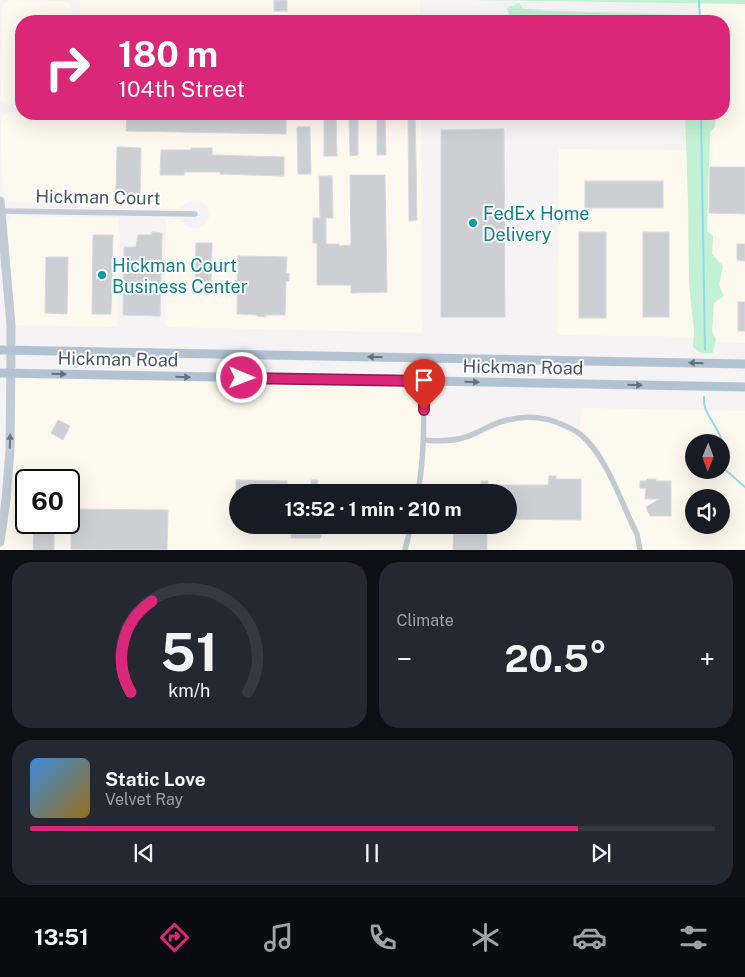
<!DOCTYPE html>
<html lang="en">
<head>
<meta charset="utf-8">
<style>
  :root { --surface:#171b24; --page:#242831; --text:#f1f3f6; --muted:#9ea1a6; --line:#363941; --accent:#db2777 }
  body { margin:0; font-family:"Public Sans",sans-serif; background:var(--page); color:var(--text); height:100vh; display:flex; flex-direction:column; font-size:19px; white-space:nowrap }
  * { box-sizing:border-box; margin:0 }
  p { font-size:16px; color:var(--muted) }
  .icon { flex:none; width:28px; height:28px; fill:none; stroke:currentColor; stroke-width:2; stroke-linecap:round; stroke-linejoin:round }
  .map { position:relative; height:550px; overflow:hidden }
  .details { display:flex; flex-direction:column; gap:12px; padding:12px; background:#0d0f14; flex:1 }
  .details>* { flex:none }
  .guide { position:absolute; left:15px; top:15px; width:715px; height:105px; border-radius:20px; box-shadow:0 5px 20px #0002; background:#db2777; color:#fff; overflow:hidden }
  .needle { width:32px; rotate:181deg }
  .fabs { position:absolute; left:685px; top:434px; display:grid; gap:10px }
  .fabs a { display:grid; place-items:center; width:45px; height:45px; border-radius:50%; background:var(--surface); box-shadow:0 5px 20px #0002; font-size:25px }
  .speed { position:absolute; left:15px; top:469px; display:flex; gap:10px; font-size:25px; font-weight:700; text-align:center }
  .speed>* { display:grid; place-content:center; width:65px; height:65px; border-radius:50%; background:var(--surface); box-shadow:0 5px 20px #0002; line-height:1 }
  .speed .limit { border:2px solid #111; border-radius:8px; background:#fff; color:#111 }
  .pin { position:absolute; display:grid; place-items:center; width:42px; height:42px; color:#fff; margin:-51px -21px; border-radius:50% 50% 50% 0; rotate:-45deg; box-shadow:0 0 5px #0007 }
  .pin .icon { rotate:45deg }
  .me { position:absolute; width:55px; margin:-28px; rotate:91deg; stroke-linejoin:round; filter:drop-shadow(0 0 4px #0008) }
  .turn { display:flex; align-items:center; gap:18px; height:105px; padding:0 20px; font-size:22px }
  .turn .icon { width:65px; height:65px; stroke-width:2.5 }
  .turn b { display:block; font-size:35px; line-height:42px }
  .big { font-size:38px; font-weight:700; line-height:1.1 }
  .details .widget { flex:1; display:flex; flex-direction:column; justify-content:center; gap:8px; min-width:0; padding:0 18px; border-radius:20px; background:var(--page) }
  .details .dial { align-items:center; gap:0 }
  .dial svg { height:130px; overflow:visible; fill:none; stroke:var(--line); stroke-width:7; stroke-linecap:round; text-anchor:middle }
  .dial text { fill:var(--text); stroke:none }
  .song { display:flex; align-items:center; gap:15px }
  .cover { width:60px; height:60px; border-radius:8px; background:linear-gradient(135deg,hsl(210 70% 55%),hsl(40 70% 35%)) }
  .played { height:5px; border-radius:2px; background:linear-gradient(90deg,var(--accent) 80%,var(--line) 80%) }
  .keys { display:flex; justify-content:space-around; direction:ltr }
  .heat { display:flex; justify-content:space-between; align-items:center; font-size:28px; direction:ltr }
  .details .tiles { flex:1; display:grid; gap:12px; grid-template-columns:1fr 1fr }
  .widget:last-child { grid-column:span 2 }
  .trip { position:absolute; left:229px; top:484px; width:288px; height:50px; border-radius:25px; background:var(--surface); box-shadow:0 5px 20px #0002; font-weight:700; line-height:50px; text-align:center }
  .menu { display:flex; height:80px; justify-content:space-around; align-items:center; background:#090b0e; color:var(--muted) }
  .menu .icon { width:35px; height:35px }
  .menu .selected { color:var(--accent) }
  .menu b { font-size:22px; color:var(--text) }
  .map>svg:first-child { display:block }
  .commercial { fill:#fdf9ef; fill-rule:evenodd }
  .green { fill:#c3f1d5 }
  .lines { fill:none; stroke-linecap:round; stroke-linejoin:round }
  .stream { stroke:#90daee; stroke-width:2 }
  .building { fill:#cdcfd5; stroke:#d7d9de }
  .street { stroke:#c1cad2; stroke-width:5.5 }
  .secondary { stroke:#c1cbd6; stroke-width:9 }
  .primary { stroke:#b3c2d1; stroke-width:9 }
  .oneway { fill:#64717d }
  .oneway2 { fill:#6e7984 }
  .route-casing { stroke:#8e194d; stroke-width:12 }
  .route { stroke:#db2777; stroke-width:9 }
  .culture-dot { fill:#0f9aa8; stroke:#fff; stroke-width:2 }
  .labels { text-anchor:middle; dominant-baseline:central; stroke-width:4; stroke-linejoin:round; paint-order:stroke }
  .street-label { font-size:18px; fill:#4a5661; stroke:#fff }
  .culture-label { font-size:18px; fill:#0d838f; stroke:#fff; text-anchor:start }
</style>
</head>
<body>
<div class="map">
<svg width="745" height="550" viewBox="0 0 745 550">
  <rect width="100%" height="100%" fill="#f5f3f3"/>
  <g class="commercial">
    <path d="M 8,0 L 64,1 L 69,3 L 72,8 L 72,21 L 21,21 L 21,101 L 7,105 L 1,101 L 2,10 L 3,4 Z"/>
    <rect x="80" y="0" width="340" height="21"/>
    <path d="M 699,4 L 745,4 L 745,343 L 704,342 L 704,337 L 557,335 L 559,149 L 701,150 L 701,114 L 724,114 L 724,21 L 699,21 Z"/>
    <path d="M 21,110 L 21,114 L 421,114 L 422,333 L 165,327 L 166,219 L 179,219 L 190,228 L 197,228 L 204,225 L 209,218 L 209,214 L 207,206 L 200,201 L 193,200 L 186,203 L 181,207 L 177,209 L 84,207 L 72,204 L 8,202 L 4,198 L 3,191 L 1,158 L 1,116 L 8,113 Z"/>
    <path d="M 14,216 L 119,218 L 117,327 L 15,325 L 7,223 L 10,217 Z"/>
    <path d="M 10,373 L 424,381 L 424,440 L 456,440 L 502,421 L 541,418 L 580,434 L 581,408 L 745,411 L 745,549 L 0,550 ZM 694,442 L 721,442 L 721,470 L 694,470 ZM 26,480 L 69,480 L 69,522 L 26,522 ZM 238,492 L 508,492 L 508,525 L 238,525 ZM 694,498 L 721,498 L 721,525 L 694,525 Z"/>
  </g>
  <g class="green">
    <path d="M 470,0 L 745,0 L 745,4 Z"/>
    <path d="M 519,3 L 524,9 L 559,11 L 686,15 L 699,21 L 513,21 L 509,15 L 507,8 Z"/>
    <path d="M 685,114 L 716,114 L 715,127 L 710,132 L 707,231 L 713,236 L 712,254 L 723,266 L 719,285 L 724,296 L 714,303 L 712,331 L 716,339 L 713,353 L 701,353 L 693,347 L 694,331 L 689,284 L 688,201 Z"/>
  </g>
  <g class="lines">
    <g class="stream">
      <path d="M 699,0 L 700,21"/>
      <path d="M 701,114 L 705,349"/>
      <path d="M 704,397 C 703,408 708,414 713,423 C 718,430 721,438 724,445 L 721,451"/>
      <path d="M 721,466 L 745,487"/>
    </g>
  </g>
  <g class="building">
    <rect x="274" y="0" width="13" height="11"/>
    <path d="M 127,114 L 286,114 L 286,134 L 126,131 Z"/>
    <path d="M 324,114 L 336,114 L 337,156 L 324,156 Z"/>
    <path d="M 349,114 L 358,114 L 358,155 L 350,156 Z"/>
    <path d="M 377,114 L 385,114 L 386,155 L 377,155 Z"/>
    <path d="M 408,114 L 415,114 L 417,220 L 409,221 Z"/>
    <path d="M 297,127 L 310,127 L 311,174 L 298,174 Z"/>
    <path d="M 504,129 L 505,317 L 441,317 L 441,130 Z"/>
    <path d="M 117,147 L 141,148 L 140,195 L 116,194 Z"/>
    <path d="M 191,148 L 212,148 L 212,155 L 284,157 L 284,176 L 220,174 L 220,172 L 184,172 L 184,175 L 160,175 L 161,150 L 191,150 Z"/>
    <path d="M 710,167 L 745,167 L 745,214 L 709,213 Z"/>
    <path d="M 350,175 L 385,175 L 387,292 L 351,293 L 351,285 L 317,285 L 317,243 L 313,243 L 313,218 L 320,218 L 319,176 L 332,176 L 333,218 L 326,218 L 326,244 L 339,244 L 339,246 L 351,245 Z"/>
    <rect x="585" y="181" width="78" height="27"/>
    <path d="M 152,232 L 162,233 L 160,316 L 123,315 L 124,247 L 136,247 L 138,235 L 152,235 Z"/>
    <rect x="579" y="232" width="27" height="86"/>
    <rect x="643" y="232" width="26" height="85"/>
    <path d="M 93,235 L 113,235 L 111,314 L 92,314 Z"/>
    <path d="M 196,243 L 212,243 L 211,282 L 195,282 Z"/>
    <path d="M 737,244 L 745,244 L 745,261 L 737,260 Z"/>
    <path d="M 238,256 L 287,257 L 286,273 L 289,273 L 289,281 L 286,281 L 285,315 L 266,315 L 266,317 L 257,316 L 257,315 L 237,314 Z"/>
    <path d="M 46,257 L 68,257 L 67,314 L 45,313 Z"/>
    <rect x="738" y="302" width="7" height="29"/>
    <path d="M 58,420 L 70,426 L 63,440 L 51,433 Z"/>
    <path d="M 549,476 L 556,476 L 556,479 L 581,479 L 581,520 L 508,519 L 508,492 L 481,492 L 481,481 L 488,481 L 488,485 L 548,485 Z"/>
    <path d="M 647,479 L 656,479 L 656,481 L 671,481 L 671,516 L 650,516 L 646,507 L 660,499 L 645,499 L 646,488 L 640,488 L 640,481 L 647,481 Z"/>
    <path d="M 236,480 L 287,481 L 287,492 L 236,492 Z"/>
    <path d="M 311,480 L 318,480 L 317,485 L 322,485 L 322,492 L 300,492 L 300,485 L 311,485 Z"/>
    <path d="M 69,509 L 168,510 L 167,550 L 71,549 L 71,533 L 54,533 L 54,550 L 33,550 L 34,522 L 69,522 Z"/>
    <path d="M 291,525 L 322,525 L 321,538 L 291,538 Z"/>
    <path d="M 454,525 L 492,525 L 487,530 L 487,550 L 453,550 Z"/>
  </g>
  <g class="lines">
    <g class="street">
      <path d="M 0,211 L 195,214"/>
      <path d="M 424,440 C 442,442 460,441 476,433 C 485,429 494,423 504,421 C 521,416 539,416 556,422 C 564,425 573,429 580,434 C 604,453 620,498 633,526 L 637,534 L 640,550"/>
      <path d="M 418,492 C 426,448 423,403 424,357"/>
      <path d="M 405,550 L 411,525"/>
    </g>
    <path class="secondary" d="M 0,201 L 11,325 L 11,350 L 10,450 L 6,500 L 0,542"/>
    <g class="primary">
      <path d="M 0,350 L 745,364"/>
      <path d="M 0,373 L 745,387"/>
    </g>
  </g>
  <defs><path id="oneway-solid" d="M-6-.8H1V-3.2L6.5 0L1 3.2V.8H-6Z" transform="scale(1.25)"/></defs>
  <g class="oneway">
    <use href="#oneway-solid" transform="translate(375 357) rotate(-179)"/>
    <use href="#oneway-solid" transform="translate(696 363) rotate(-179)"/>
    <use href="#oneway-solid" transform="translate(59 374) rotate(1)"/>
    <use href="#oneway-solid" transform="translate(183 377) rotate(1)"/>
    <use href="#oneway-solid" transform="translate(472 382) rotate(1)"/>
    <use href="#oneway-solid" transform="translate(635 385) rotate(1)"/>
  </g>
  <use class="oneway2" href="#oneway-solid" transform="translate(10 441) rotate(-89)"/>
  <g class="lines">
    <defs>
      <path id="route" d="M 242,378 L 424,381 L 424,410"/>
    </defs>
    <use href="#route" class="route-casing"/>
    <use href="#route" class="route"/>
  </g>
  <g class="culture-dot">
    <circle cx="473" cy="223" r="5"/>
    <circle cx="102" cy="275" r="5"/>
  </g>
  <g class="labels">
    <g class="street-label">
      <text transform="translate(98 197) rotate(1)">Hickman Court</text>
      <text transform="translate(118 359) rotate(1)">Hickman Road</text>
      <text transform="translate(523 367) rotate(1)">Hickman Road</text>
    </g>
    <g class="culture-label">
      <text x="483" y="213">FedEx Home<tspan x="483" dy="21">Delivery</tspan></text>
      <text x="112" y="265">Hickman Court<tspan x="112" dy="21">Business Center</tspan></text>
    </g>
  </g>
</svg>
<div class="fabs">
<a><svg class="needle" viewBox="-14 -14 28 28"><path d="M0-13l5 13h-10z" fill="#e53935"/><path d="M0 13l5-13h-10z" fill="#9ea1a6"/></svg></a>
<a><svg class="icon" aria-label="sound" viewBox="0 0 24 24"><path d="M4 9h4l5-4v14l-5-4H4zM17 9q2 3 0 6"/></svg></a>
</div>
<div class="speed"><div class="limit">60</div></div>
<div class="pin" style="left:424px;top:410px;background:#d93025"><svg class="icon" aria-label="arrive" viewBox="0 0 24 24"><path d="M6 21V4h12l-3 4 3 4H6"/></svg></div>
<svg class="me" style="left:242px;top:378px" viewBox="-20 -20 40 40"><circle r="17" fill="#db2777" stroke="#fff" stroke-width="3"/><path d="M0-11L8 9 0 5-8 9z" fill="#fff"/></svg>
<div class="trip">13:52 · 1 min · 210 m</div>
<div class="guide">
<div class="turn"><svg class="icon" aria-label="right" viewBox="0 0 24 24"><path d="M7 20v-9h11M14 6l5 5-5 5"/></svg><div><b>180 m</b>104th Street</div></div>
</div>
</div>
<section class="details">
<div class="tiles">
<div class="widget dial"><svg viewBox="0 0 100 80">
<path d="M14 69A42 42 0 1 1 86 69"/>
<path d="M14 69A42 42 0 0 1 27 13" stroke="#db2777"/>
<text x="50" y="56" font-size="32" font-weight="700">51</text>
<text x="50" y="72" font-size="11">km/h</text>
</svg></div>
<div class="widget"><p>Climate</p>
<div class="heat"><a>−</a><b class="big">20.5°</b><a>+</a></div>
</div>
<div class="widget">
<div class="song"><i class="cover"></i><div><b>Static Love</b><p>Velvet Ray</p></div></div>
<div class="played"></div>
<div class="keys"><svg class="icon" aria-label="previous" viewBox="0 0 24 24"><path d="M18 5L8 12l10 7zM5 5v14"/></svg><svg class="icon" aria-label="pause" viewBox="0 0 24 24"><path d="M8 5v14M16 5v14"/></svg><svg class="icon" aria-label="next" viewBox="0 0 24 24"><path d="M6 5l10 7-10 7zM19 5v14"/></svg></div>
</div>
</div>
</section>
<nav class="menu">
<b>13:51</b>
<svg class="icon selected" aria-label="directions" viewBox="0 0 24 24"><path d="M12 3l9 9-9 9-9-9zM9 14v-3h6M13 9l2 2-2 2"/></svg>
<svg class="icon" aria-label="music" viewBox="0 0 24 24"><path d="M9 18V5l10-2v13"/><circle cx="6" cy="18" r="3"/><circle cx="16" cy="16" r="3"/></svg>
<svg class="icon" aria-label="phone" viewBox="0 0 24 24"><path d="M5 4h4l2 5-3 2q2 4 5 5l2-3 5 2v4C11 20 4 13 5 4z"/></svg>
<svg class="icon" aria-label="climate" viewBox="0 0 24 24"><path d="M12 3v18M4 7l16 10M4 17L20 7"/></svg>
<svg class="icon" aria-label="car" viewBox="0 0 24 24"><path d="M5 17H2v-5l4-1 3-4h7l3 4 3 1v5h-3M9 17h6M6 11h13"/><circle cx="7" cy="17" r="2"/><circle cx="17" cy="17" r="2"/></svg>
<svg class="icon" aria-label="filters" viewBox="0 0 24 24"><path d="M4 7h16M4 17h16"/><circle cx="9" cy="7" r="2"/><circle cx="15" cy="17" r="2"/></svg>
</nav>
</body>
</html>
